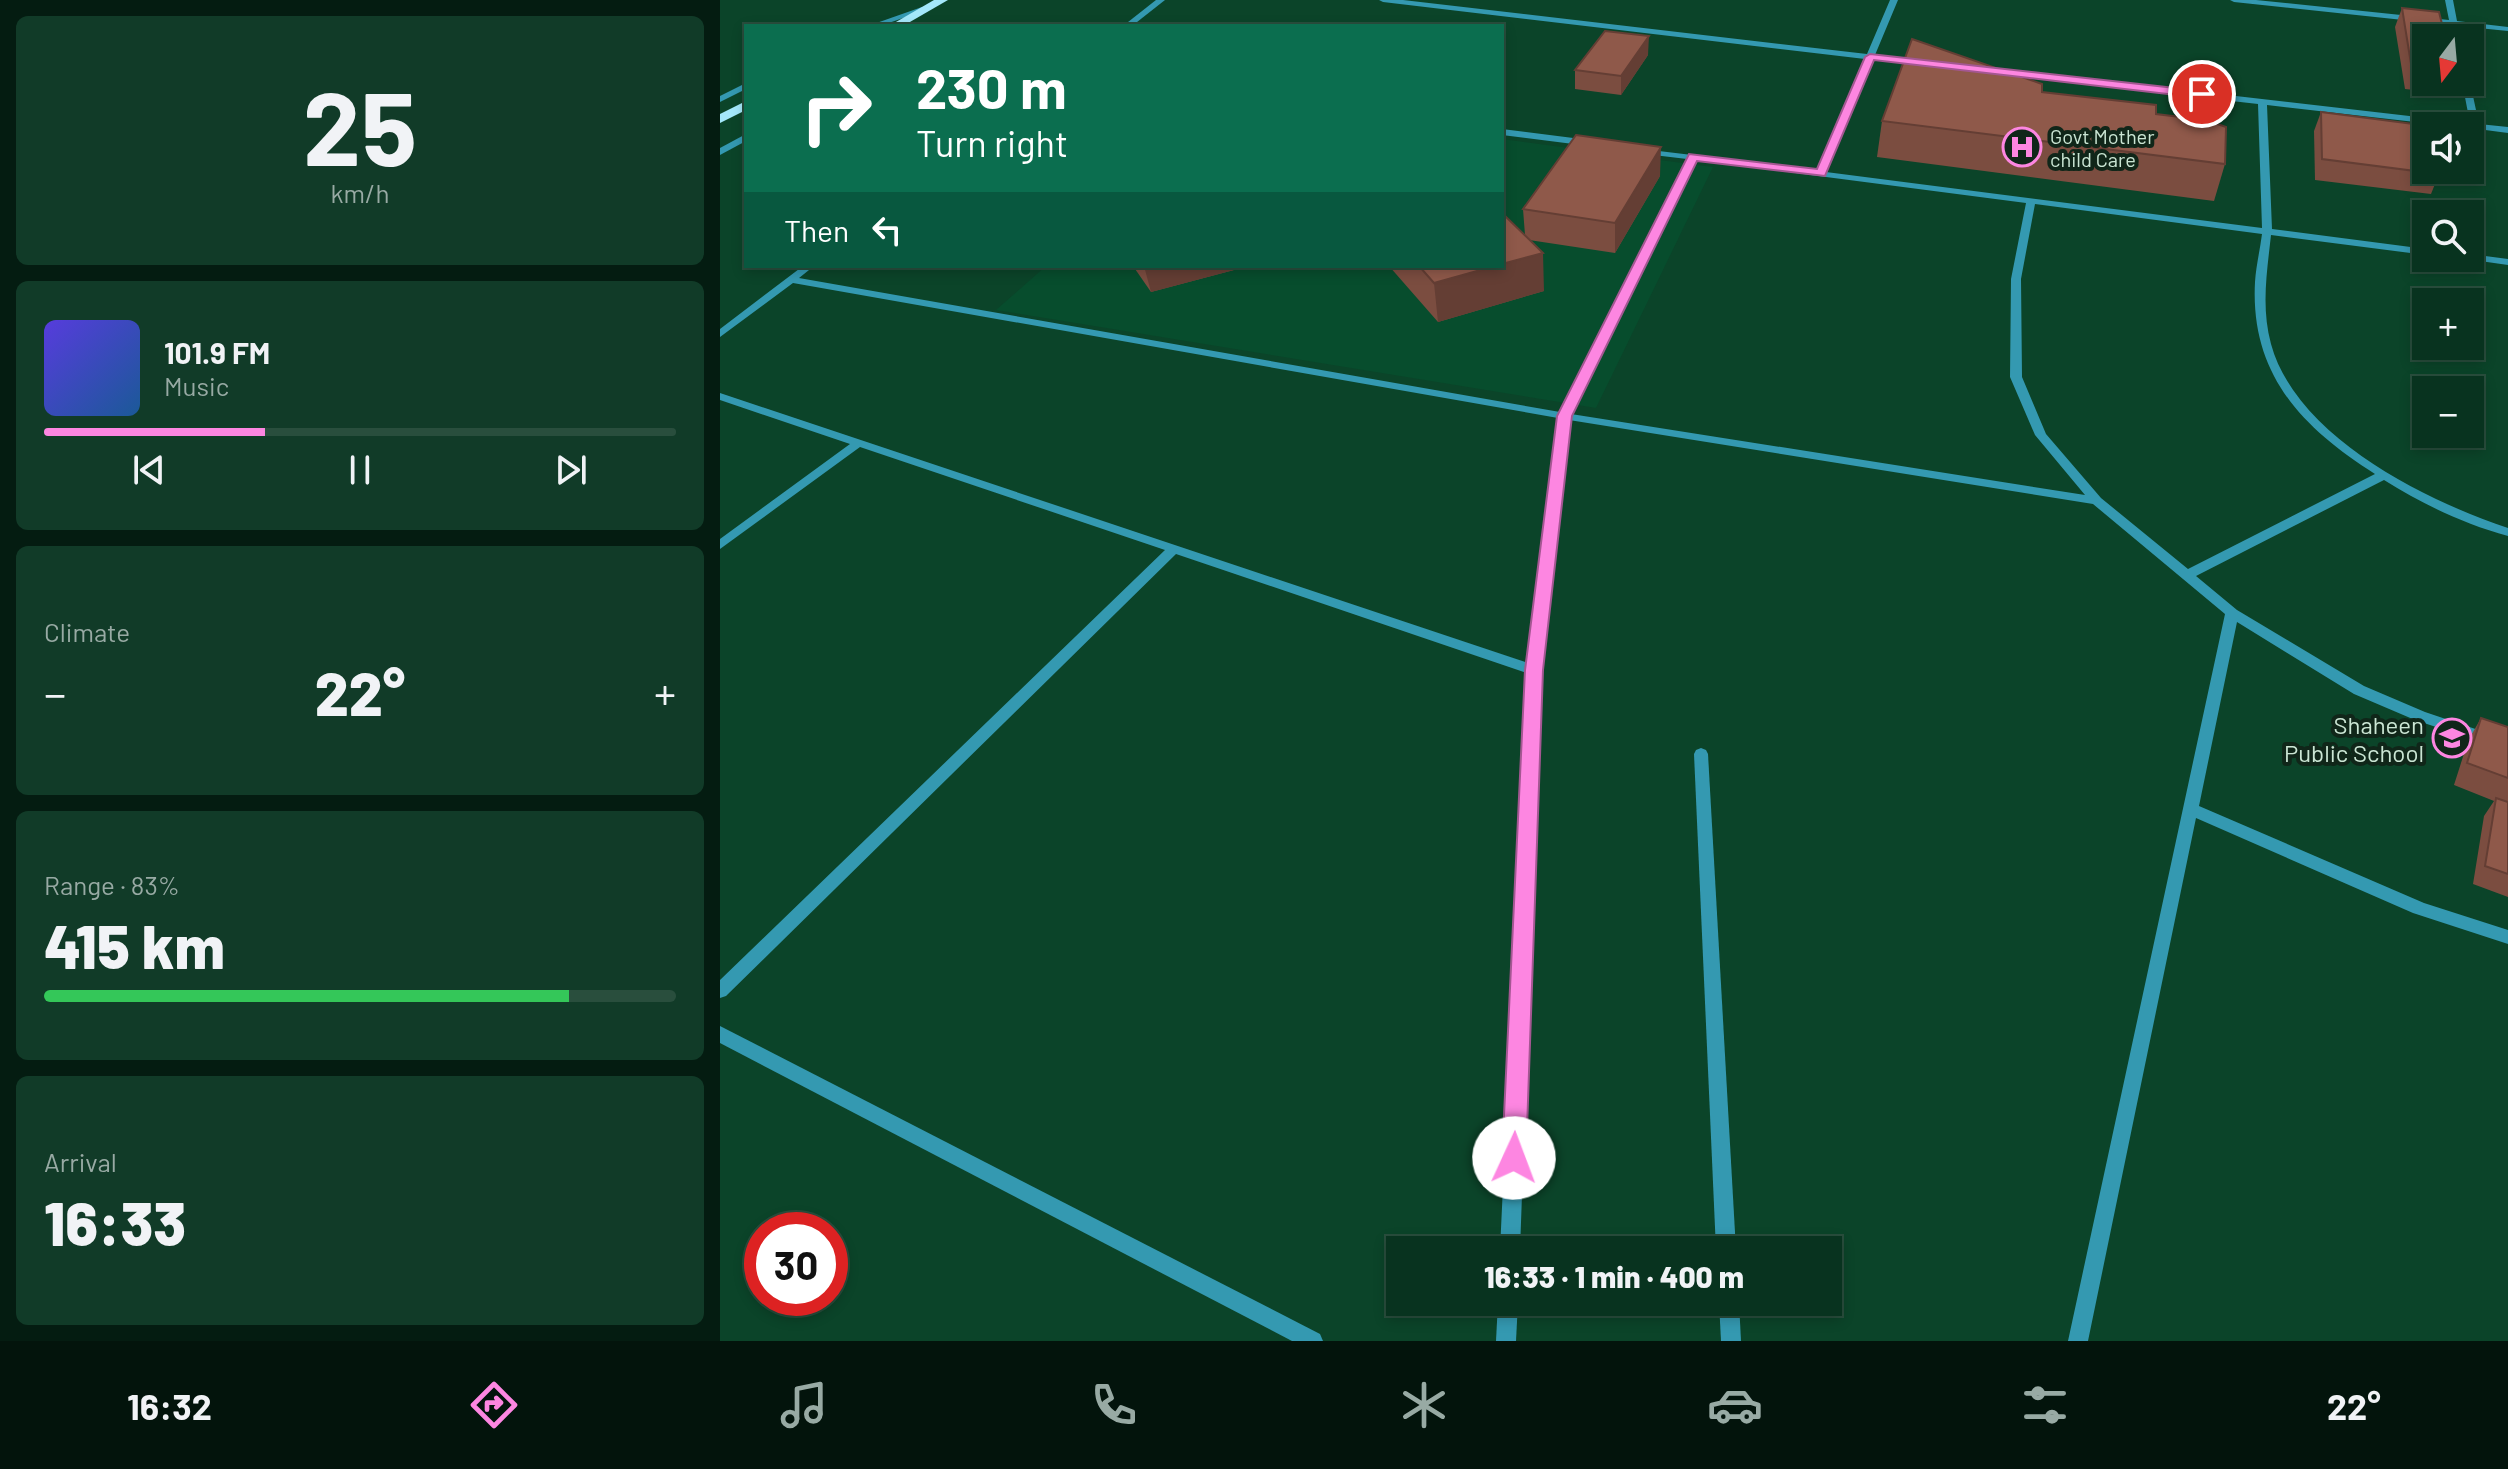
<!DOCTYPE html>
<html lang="en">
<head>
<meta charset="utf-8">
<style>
  :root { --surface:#08331f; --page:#113b28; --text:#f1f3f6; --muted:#98aaa4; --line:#294e3d; --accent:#fd86e1 }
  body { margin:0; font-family:Barlow,sans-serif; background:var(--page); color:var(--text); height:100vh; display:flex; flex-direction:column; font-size:30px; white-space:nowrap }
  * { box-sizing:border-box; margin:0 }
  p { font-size:26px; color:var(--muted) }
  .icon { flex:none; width:44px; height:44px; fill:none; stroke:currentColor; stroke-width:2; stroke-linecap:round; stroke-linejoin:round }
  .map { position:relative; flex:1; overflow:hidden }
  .details { display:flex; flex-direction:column; gap:16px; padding:16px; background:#041c11; width:720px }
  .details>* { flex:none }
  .banner { position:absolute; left:24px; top:24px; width:760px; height:244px; border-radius:0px; box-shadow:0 4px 12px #0003,0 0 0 2px var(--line); background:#0b6e4f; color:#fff; overflow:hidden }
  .needle { width:52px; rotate:196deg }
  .controls { position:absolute; left:1692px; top:24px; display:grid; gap:16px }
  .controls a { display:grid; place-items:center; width:72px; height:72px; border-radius:0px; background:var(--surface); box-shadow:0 4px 12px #0003,0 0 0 2px var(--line); font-size:40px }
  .speed { position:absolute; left:24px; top:1212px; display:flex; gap:16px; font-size:40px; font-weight:700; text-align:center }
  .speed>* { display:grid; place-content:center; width:104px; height:104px; border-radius:50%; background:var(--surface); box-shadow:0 4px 12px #0003,0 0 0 2px var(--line); line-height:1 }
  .speed .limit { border:12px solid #d22; background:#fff; color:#111 }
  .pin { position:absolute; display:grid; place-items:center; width:68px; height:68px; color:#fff; margin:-34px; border:4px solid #fff; border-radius:50%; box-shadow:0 2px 8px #0007 }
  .me { position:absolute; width:88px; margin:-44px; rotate:2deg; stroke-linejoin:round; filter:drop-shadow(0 0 6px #0008) }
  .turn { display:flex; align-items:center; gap:28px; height:168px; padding:0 40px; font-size:36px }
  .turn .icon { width:104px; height:104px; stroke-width:2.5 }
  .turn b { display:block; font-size:56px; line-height:68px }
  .then { display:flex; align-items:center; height:76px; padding:0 40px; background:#0003; gap:16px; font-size:30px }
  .big { font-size:60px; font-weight:800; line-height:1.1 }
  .details .card { flex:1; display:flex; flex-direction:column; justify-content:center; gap:12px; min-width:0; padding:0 28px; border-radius:12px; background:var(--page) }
  .details .dial { align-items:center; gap:0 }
  .dial b { font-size:104px; line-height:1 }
  .song { display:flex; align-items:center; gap:24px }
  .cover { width:96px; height:96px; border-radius:12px; background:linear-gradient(135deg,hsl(250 70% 55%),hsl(210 70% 35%)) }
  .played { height:8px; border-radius:4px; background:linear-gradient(90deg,var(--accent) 35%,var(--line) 35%) }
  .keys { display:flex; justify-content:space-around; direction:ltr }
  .heat { display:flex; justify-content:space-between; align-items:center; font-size:44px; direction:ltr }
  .charge { height:12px; border-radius:6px; background:linear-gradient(90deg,#34c759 83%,var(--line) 0) }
  .trip { position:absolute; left:666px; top:1236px; width:456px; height:80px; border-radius:0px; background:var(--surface); box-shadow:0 4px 12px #0003,0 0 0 2px var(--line); font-weight:800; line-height:80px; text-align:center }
  .tab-bar { display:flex; height:128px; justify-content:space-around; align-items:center; background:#03140c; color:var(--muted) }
  .tab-bar .icon { width:56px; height:56px }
  .tab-bar .active { color:var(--accent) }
  .tab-bar b { font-size:36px; color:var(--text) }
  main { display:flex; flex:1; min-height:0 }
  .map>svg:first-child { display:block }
  .built { fill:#074d2d }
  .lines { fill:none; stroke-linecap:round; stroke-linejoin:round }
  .minor { fill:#3499b1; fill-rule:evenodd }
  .major { fill:#a4e8fb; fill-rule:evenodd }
  .wall { fill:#7b4d40 }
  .shaded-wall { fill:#643e34 }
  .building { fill:#8f594a; stroke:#643e34; stroke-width:2 }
  .route { fill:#fd86e1; stroke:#a45792; stroke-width:2 }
  .labels { text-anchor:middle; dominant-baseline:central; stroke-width:8; stroke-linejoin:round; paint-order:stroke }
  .far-poi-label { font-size:20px; fill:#cbe6d4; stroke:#102619; text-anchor:start }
  .poi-label { font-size:24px; fill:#cbe6d4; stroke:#102619; text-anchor:end }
</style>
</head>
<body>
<main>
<section class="details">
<div class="card dial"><b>25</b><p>km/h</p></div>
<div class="card">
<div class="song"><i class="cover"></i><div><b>101.9 FM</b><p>Music</p></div></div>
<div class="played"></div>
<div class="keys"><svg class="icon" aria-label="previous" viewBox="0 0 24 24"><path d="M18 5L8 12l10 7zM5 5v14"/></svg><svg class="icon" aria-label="pause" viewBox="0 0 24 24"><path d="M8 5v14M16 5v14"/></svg><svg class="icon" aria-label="next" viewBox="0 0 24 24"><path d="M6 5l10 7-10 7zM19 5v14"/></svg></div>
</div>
<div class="card"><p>Climate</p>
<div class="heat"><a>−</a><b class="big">22°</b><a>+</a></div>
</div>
<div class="card"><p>Range · 83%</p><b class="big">415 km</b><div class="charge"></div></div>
<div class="card"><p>Arrival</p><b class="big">16:33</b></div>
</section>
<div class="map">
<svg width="1788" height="1341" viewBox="0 0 1788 1341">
  <rect width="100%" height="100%" fill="#0b4429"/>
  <path class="built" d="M 782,139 L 993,167 L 876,408 L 276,310 L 326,266 L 782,266 Z"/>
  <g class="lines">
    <g class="minor">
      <path d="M 436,0 L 445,0 L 412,26 L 403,26 Z"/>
      <path d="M 659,0 L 683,0 L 1147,54 L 1170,0 L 1178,0 L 1155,55 L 1203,61 L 1207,63 L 1203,65 L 1153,60 L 1106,172 L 1542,228 L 1538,104 L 1272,74 L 1268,71 L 1272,68 L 1750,123 L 1742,82 L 1750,82 L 1759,124 L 1788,127 L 1788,133 L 1750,128 L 1750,126 L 1730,126 L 1547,105 L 1552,229 L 1706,249 L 1706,255 L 1551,235 C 1547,272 1541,307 1551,344 C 1576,436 1704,500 1788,528 L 1788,536 C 1744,524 1702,504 1664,480 L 1476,576 L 1517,610 L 1644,686 L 1705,712 L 1788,740 L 1788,751 L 1695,720 L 1634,694 L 1517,622 L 1479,806 L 1704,903 L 1788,930 L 1788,944 L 1693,913 L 1476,818 L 1368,1341 L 1348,1341 L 1505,614 L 1373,504 L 849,420 L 821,670 L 800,1250 L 780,1250 L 807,673 L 456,554 L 6,996 L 0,998 L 0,980 L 445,550 L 140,447 L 0,549 L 0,539 L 130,444 L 0,400 L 0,393 L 808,663 L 838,418 L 73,283 L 0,337 L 0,329 L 83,266 L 94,266 L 79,278 L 840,412 L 967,159 L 925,154 L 920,151 L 922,149 L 1097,170 L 1145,59 L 663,2 ZM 976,160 L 1306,203 L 1291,279 L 1290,377 L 1315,435 L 1365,495 L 851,414 ZM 1315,204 L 1542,234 C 1540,250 1536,266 1535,282 C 1530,374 1582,428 1655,474 L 1468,569 L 1381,498 L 1326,434 L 1302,377 L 1301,279 Z"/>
      <path d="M 1510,0 L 1536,0 L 1729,20 L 1725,0 L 1733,0 L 1737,21 L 1788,27 L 1788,31 L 1738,26 L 1741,38 L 1733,38 L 1730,25 L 1514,2 Z"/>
      <path d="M 202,7 L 209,9 L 160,26 L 148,26 Z"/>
      <path d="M 26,83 L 26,89 L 0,102 L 0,96 Z"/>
      <path d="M 782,129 L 869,140 L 874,143 L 869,146 L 782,135 Z"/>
      <path d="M 26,134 L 26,141 L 0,155 L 0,148 Z"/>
      <path d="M 1750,254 L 1788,259 L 1788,265 L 1746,259 L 1750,258 Z"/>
      <path d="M 981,748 L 986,750 L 988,754 L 1016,1250 L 996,1250 L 974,754 L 976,750 Z"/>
      <path d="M 0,1026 L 600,1334 L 603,1341 L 572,1341 L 0,1043 Z"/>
      <path d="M 778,1302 L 798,1302 L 796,1341 L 776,1341 Z"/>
      <path d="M 999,1302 L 1019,1302 L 1021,1341 L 1001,1341 Z"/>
    </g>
    <g class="major">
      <path d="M 214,0 L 228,0 L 183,26 L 169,26 Z"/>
      <path d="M 26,101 L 26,110 L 0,123 L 0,114 Z"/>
    </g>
  </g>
  <g class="wall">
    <path d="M 1682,8 L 1706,38 L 1706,82 L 1737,82 L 1732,94 L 1685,89 L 1675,27 Z"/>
    <path d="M 928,55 L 901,95 L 855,89 L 855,70 Z"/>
    <path d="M 1322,92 L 1436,114 L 1505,164 L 1494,201 L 1157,157 L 1162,121 Z"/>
    <path d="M 1601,112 L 1719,174 L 1711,194 L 1595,180 L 1594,131 Z"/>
    <path d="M 940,176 L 895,253 L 809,240 L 824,291 L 718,322 L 669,266 L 782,266 L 805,235 L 803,209 Z"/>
    <path d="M 413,266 L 529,266 L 431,292 Z"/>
    <path d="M 1761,718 L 1788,727 L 1788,897 L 1753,884 L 1764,816 L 1774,801 L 1734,785 L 1748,741 Z"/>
  </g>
  <g class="shaded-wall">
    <path d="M 929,36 L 928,55 L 901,95 L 901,76 Z"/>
    <path d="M 941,147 L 940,176 L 895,253 L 895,223 Z"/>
    <path d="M 823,253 L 824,291 L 718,322 L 714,283 L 775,266 L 782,266 L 782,264 Z"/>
    <path d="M 424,266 L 529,266 L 431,292 Z"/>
  </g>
  <g class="building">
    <path d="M 1682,8 L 1719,12 L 1723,28 L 1729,28 L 1731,38 L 1706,38 L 1706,71 L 1692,70 Z"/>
    <path d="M 885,31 L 929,36 L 901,76 L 855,70 Z"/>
    <path d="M 1192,39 L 1322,84 L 1322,92 L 1436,105 L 1436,114 L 1486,120 L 1506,127 L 1505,164 L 1162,121 Z"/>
    <path d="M 1601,112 L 1709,126 L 1706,126 L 1706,170 L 1719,170 L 1719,174 L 1602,159 Z"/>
    <path d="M 856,135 L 941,147 L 895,223 L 803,209 Z"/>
    <path d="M 782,213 L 823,253 L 782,264 Z"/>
    <path d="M 699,266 L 775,266 L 714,283 Z"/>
    <path d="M 1761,718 L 1788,727 L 1788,778 L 1747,763 Z"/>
    <path d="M 1776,798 L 1788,802 L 1788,874 L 1765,866 Z"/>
  </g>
  <path class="route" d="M 1150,54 L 1482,91 L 1487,94 L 1482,98 L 1154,60 L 1105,176 L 977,161 L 852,416 L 823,670 L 806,1158 L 802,1166 L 794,1170 L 785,1166 L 782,1158 L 805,670 L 837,416 L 969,154 L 1097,169 L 1145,57 Z"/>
  <defs>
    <symbol id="hospital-ring" viewBox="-11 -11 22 22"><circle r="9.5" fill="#102619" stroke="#fd86e1" stroke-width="1.5"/><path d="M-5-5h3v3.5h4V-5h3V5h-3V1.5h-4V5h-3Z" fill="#fd86e1"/></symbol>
    <symbol id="school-ring" viewBox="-11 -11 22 22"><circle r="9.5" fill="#102619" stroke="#fd86e1" stroke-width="1.5"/><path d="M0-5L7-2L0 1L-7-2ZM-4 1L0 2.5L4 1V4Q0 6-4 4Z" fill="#fd86e1"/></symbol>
  </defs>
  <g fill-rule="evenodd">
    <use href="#hospital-ring" x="1280" y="125" width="44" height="44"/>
    <use href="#school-ring" x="1710" y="716" width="44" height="44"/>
  </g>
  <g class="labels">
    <g class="far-poi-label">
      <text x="1330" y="136">Govt Mother<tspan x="1330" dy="23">child Care</tspan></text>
    </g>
    <g class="poi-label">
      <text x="1704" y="724">Shaheen<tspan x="1704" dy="28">Public School</tspan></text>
    </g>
  </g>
</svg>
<div class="controls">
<a><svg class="needle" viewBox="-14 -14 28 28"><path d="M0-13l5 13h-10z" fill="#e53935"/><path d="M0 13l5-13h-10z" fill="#98aaa4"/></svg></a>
<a><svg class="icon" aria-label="sound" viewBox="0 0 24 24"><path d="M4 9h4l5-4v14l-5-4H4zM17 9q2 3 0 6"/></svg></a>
<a><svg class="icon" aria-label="search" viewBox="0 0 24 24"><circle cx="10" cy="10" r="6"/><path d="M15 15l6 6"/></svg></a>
<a>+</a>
<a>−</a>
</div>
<div class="speed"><div class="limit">30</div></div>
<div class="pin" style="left:1482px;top:94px;background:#d93025"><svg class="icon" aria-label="arrive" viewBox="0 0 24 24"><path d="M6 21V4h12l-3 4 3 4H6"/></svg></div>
<svg class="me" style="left:794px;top:1158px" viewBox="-20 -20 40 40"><circle r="19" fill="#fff"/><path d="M0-13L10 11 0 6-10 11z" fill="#fd86e1"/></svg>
<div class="trip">16:33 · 1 min · 400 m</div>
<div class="banner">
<div class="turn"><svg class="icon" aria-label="right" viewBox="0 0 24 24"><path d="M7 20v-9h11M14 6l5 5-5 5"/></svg><div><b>230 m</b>Turn right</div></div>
<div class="then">Then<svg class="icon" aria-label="left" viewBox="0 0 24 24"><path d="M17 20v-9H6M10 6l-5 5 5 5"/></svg></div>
</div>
</div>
</main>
<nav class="tab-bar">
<b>16:32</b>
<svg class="icon active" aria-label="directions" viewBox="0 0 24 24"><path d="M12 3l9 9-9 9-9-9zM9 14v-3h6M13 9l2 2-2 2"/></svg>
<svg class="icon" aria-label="music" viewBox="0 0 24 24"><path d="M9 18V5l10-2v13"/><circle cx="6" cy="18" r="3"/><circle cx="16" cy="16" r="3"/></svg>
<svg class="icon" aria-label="phone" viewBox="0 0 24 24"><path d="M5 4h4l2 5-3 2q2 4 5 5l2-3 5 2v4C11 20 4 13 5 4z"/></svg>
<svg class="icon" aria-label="climate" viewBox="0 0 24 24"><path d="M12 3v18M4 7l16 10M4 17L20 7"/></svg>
<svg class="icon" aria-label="car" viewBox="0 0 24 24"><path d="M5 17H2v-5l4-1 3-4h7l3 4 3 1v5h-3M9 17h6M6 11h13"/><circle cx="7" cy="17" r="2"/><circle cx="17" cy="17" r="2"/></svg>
<svg class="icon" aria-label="filters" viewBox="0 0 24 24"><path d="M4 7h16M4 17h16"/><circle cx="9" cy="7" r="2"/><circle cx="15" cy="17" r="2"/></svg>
<b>22°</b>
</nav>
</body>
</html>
